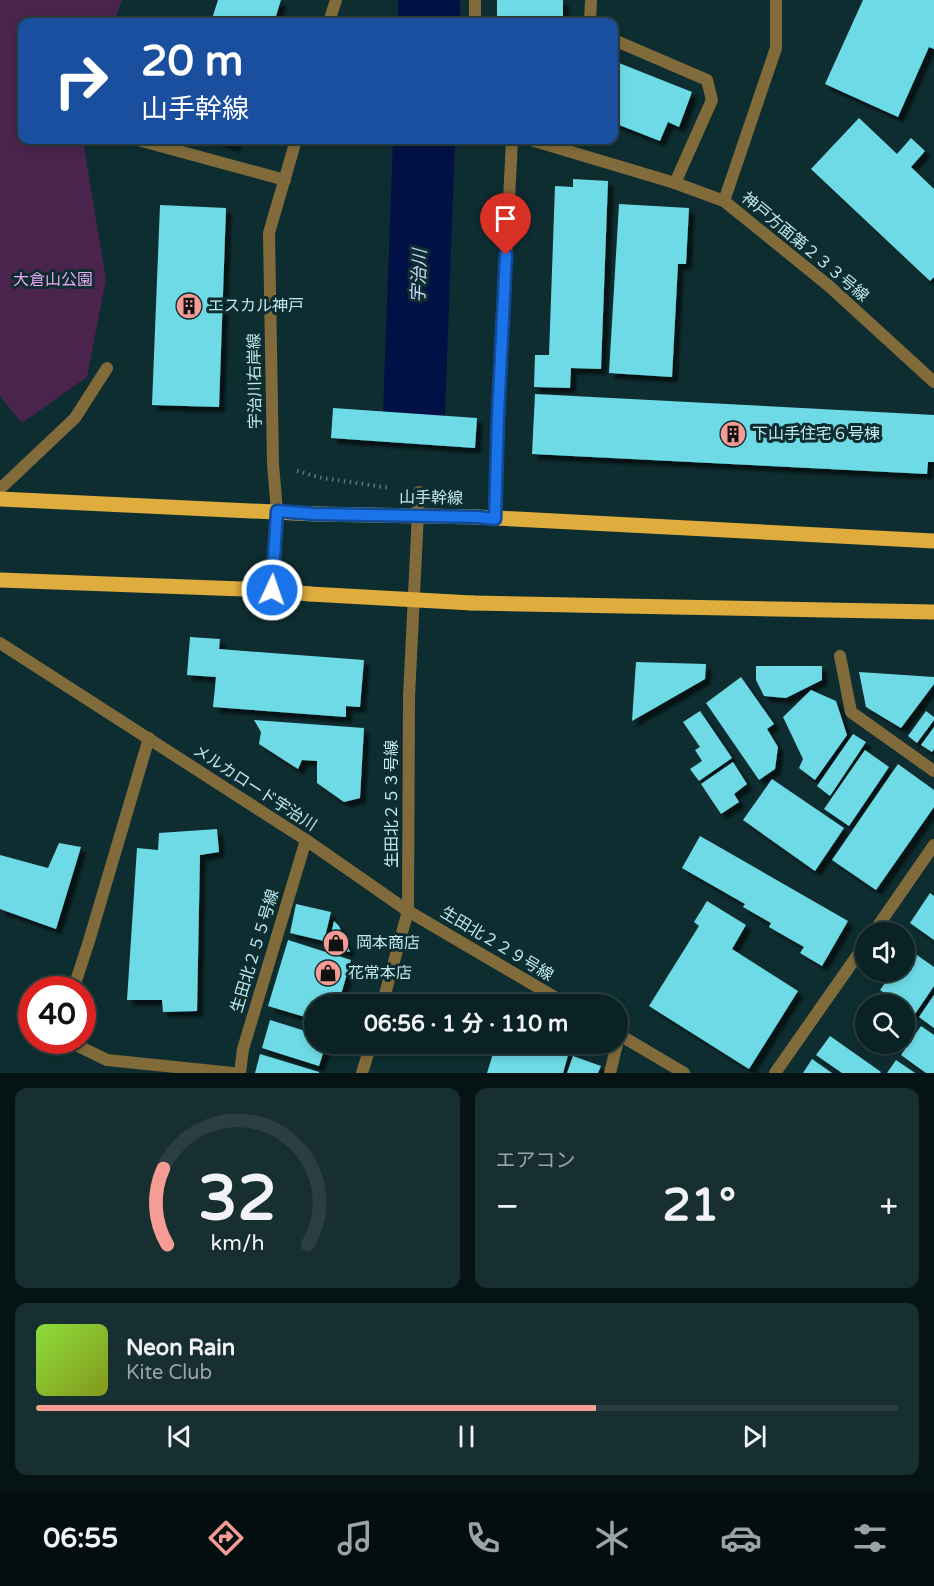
<!DOCTYPE html>
<html lang="ja">
<head>
<meta charset="utf-8">
<style>
  :root { --surface:#0a2224; --page:#182f31; --text:#f1f3f6; --muted:#99a4a6; --line:#2a3f41; --accent:#f59c95 }
  body { margin:0; font-family:"Varela Round","Noto Sans JP",sans-serif; background:var(--page); color:var(--text); height:100vh; display:flex; flex-direction:column; font-size:22px; white-space:nowrap }
  * { box-sizing:border-box; margin:0 }
  p { font-size:20px; color:var(--muted) }
  .icon { flex:none; width:33px; height:33px; fill:none; stroke:currentColor; stroke-width:2; stroke-linecap:round; stroke-linejoin:round }
  .map { position:relative; height:1073px; overflow:hidden }
  .drawer { display:flex; flex-direction:column; gap:15px; padding:15px; background:#061314; flex:1 }
  .drawer>* { flex:none }
  .hud { position:absolute; left:18px; top:18px; width:600px; height:126px; border-radius:12px; box-shadow:0 3px 9px #0003,0 0 0 2px var(--line); background:#1a4fa0; color:#fff; overflow:hidden }
  .tools { position:absolute; left:855px; top:922px; display:grid; gap:12px }
  .tools a { display:grid; place-items:center; width:60px; height:60px; border-radius:50%; background:var(--surface); box-shadow:0 3px 9px #0003,0 0 0 2px var(--line); font-size:30px }
  .speed { position:absolute; left:18px; top:976px; display:flex; gap:12px; font-size:30px; font-weight:700; text-align:center }
  .speed>* { display:grid; place-content:center; width:78px; height:78px; border-radius:50%; background:var(--surface); box-shadow:0 3px 9px #0003,0 0 0 2px var(--line); line-height:1 }
  .speed .limit { border:9px solid #d22; background:#fff; color:#111 }
  .pin { position:absolute; display:grid; place-items:center; width:51px; height:51px; color:#fff; margin:-62px -26px; border-radius:50% 50% 50% 0; rotate:-45deg; box-shadow:0 0 6px #0007 }
  .pin .icon { rotate:45deg }
  .me { position:absolute; width:66px; margin:-33px; rotate:3deg; stroke-linejoin:round; filter:drop-shadow(0 0 4px #0008) }
  .turn { display:flex; align-items:center; gap:21px; height:126px; padding:0 24px; font-size:27px }
  .turn .icon { width:78px; height:78px; stroke-width:2.5 }
  .turn b { display:block; font-size:42px; line-height:51px }
  .big { font-size:45px; font-weight:700; line-height:1.1 }
  .drawer .card { flex:1; display:flex; flex-direction:column; justify-content:center; gap:9px; min-width:0; padding:0 21px; border-radius:12px; background:var(--page) }
  .drawer .dial { align-items:center; gap:0 }
  .dial svg { height:156px; overflow:visible; fill:none; stroke:var(--line); stroke-width:7; stroke-linecap:round; text-anchor:middle }
  .dial text { fill:var(--text); stroke:none }
  .song { display:flex; align-items:center; gap:18px }
  .cover { width:72px; height:72px; border-radius:9px; background:linear-gradient(135deg,hsl(90 70% 55%),hsl(70 70% 35%)) }
  .played { height:6px; border-radius:3px; background:linear-gradient(90deg,var(--accent) 65%,var(--line) 65%) }
  .keys { display:flex; justify-content:space-around; direction:ltr }
  .heat { display:flex; justify-content:space-between; align-items:center; font-size:33px; direction:ltr }
  .drawer .tiles { flex:1; display:grid; gap:15px; grid-template-columns:1fr 1fr }
  .card:last-child { grid-column:span 2 }
  .trip { position:absolute; left:304px; top:994px; width:324px; height:60px; border-radius:30px; background:var(--surface); box-shadow:0 3px 9px #0003,0 0 0 2px var(--line); font-weight:700; line-height:60px; text-align:center }
  .tab-bar { display:flex; height:96px; justify-content:space-around; align-items:center; background:#040e0e; color:var(--muted) }
  .tab-bar .icon { width:42px; height:42px }
  .tab-bar .active { color:var(--accent) }
  .tab-bar b { font-size:27px; color:var(--text) }
  .map>svg:first-child { display:block }
  .green { fill:#4a244d }
  .lines { fill:none; stroke-linecap:round; stroke-linejoin:round }
  .river { stroke:#021145; stroke-width:62 }
  .building { fill:#6edae5; filter:url(#shadow) }
  .path { stroke:#587b7f; stroke-width:4; stroke-dasharray:1.5 4.5; stroke-linecap:butt }
  .service { stroke:#826b3b; stroke-width:12 }
  .pedestrian { stroke:#826b3b; stroke-width:12 }
  .minor { stroke:#826b3b; stroke-width:12 }
  .tertiary { stroke:#826b3b; stroke-width:12 }
  .primary { stroke:#dead3e; stroke-width:15 }
  .primary-bridge { stroke:#dead3e; stroke-width:15 }
  .route-casing { stroke:#114b97; stroke-width:15 }
  .route { stroke:#1a73e8; stroke-width:10 }
  .labels { text-anchor:middle; dominant-baseline:central; stroke-width:6; stroke-linejoin:round; paint-order:stroke }
  .street-label { font-size:16px; fill:#bfeaef; stroke:#0e2d30 }
  .park-label { font-size:16px; fill:#efa8f5; stroke:#0e2d30 }
  .poi-label { font-size:16px; fill:#bfeaef; stroke:#0e2d30; text-anchor:start }
  .water-label { font-size:18px; font-style:italic; fill:#c7d9fc; stroke:#0e2d30 }
</style>
</head>
<body>
<div class="map">
<svg width="934" height="1073" viewBox="0 0 934 1073">
  <defs>
    <filter id="shadow"><feDropShadow dx="5.5" dy="5.5" stdDeviation="1.5" flood-color="#0009"/></filter>
  </defs>
  <rect width="100%" height="100%" fill="#0e2d30"/>
  <path class="green" d="M 0,0 L 122,0 L 114,22 L 22,22 L 22,140 L 83,140 L 106,279 L 87,377 L 22,423 L 0,396 Z"/>
  <g class="lines">
    <g class="river">
      <path d="M 429,22 L 429,0"/>
      <path d="M 414,413 L 424,140"/>
    </g>
  </g>
  <g class="building">
    <path d="M 218,0 L 281,0 L 274,22 L 211,22 Z"/>
    <rect x="497" y="0" width="66" height="22"/>
    <path d="M 863,0 L 934,0 L 934,49 L 929,47 L 898,117 L 825,84 Z"/>
    <path d="M 614,61 L 692,92 L 679,127 L 668,122 L 660,141 L 614,123 Z"/>
    <path d="M 859,118 L 897,154 L 911,138 L 925,151 L 911,167 L 934,189 L 934,277 L 930,281 L 811,169 Z"/>
    <path d="M 214,140 L 236,140 L 234,146 Z"/>
    <path d="M 573,179 L 608,181 L 601,369 L 571,368 L 570,388 L 534,387 L 535,355 L 549,355 L 555,186 L 573,187 Z"/>
    <path d="M 619,204 L 689,208 L 686,264 L 678,264 L 672,377 L 609,373 Z"/>
    <path d="M 160,205 L 226,208 L 219,407 L 152,405 Z"/>
    <path d="M 535,394 L 934,415 L 934,462 L 928,462 L 927,474 L 532,454 Z"/>
    <path d="M 333,408 L 477,418 L 475,448 L 331,438 Z"/>
    <path d="M 190,637 L 220,639 L 219,649 L 364,660 L 360,707 L 346,706 L 346,717 L 213,707 L 216,677 L 187,675 Z"/>
    <path d="M 636,662 L 706,664 L 705,679 L 632,721 Z"/>
    <path d="M 756,666 L 822,666 L 822,680 L 786,698 L 764,696 L 756,680 Z"/>
    <path d="M 859,672 L 934,677 L 934,684 L 901,728 L 866,707 Z"/>
    <path d="M 741,677 L 774,724 L 767,729 L 778,747 L 775,769 L 759,780 L 706,703 Z"/>
    <path d="M 811,690 L 836,701 L 847,735 L 815,780 L 799,768 L 803,759 L 783,717 Z"/>
    <path d="M 700,711 L 732,758 L 699,781 L 690,769 L 702,761 L 695,750 L 700,747 L 683,722 Z"/>
    <path d="M 926,711 L 934,717 L 934,720 L 917,743 L 908,736 Z"/>
    <path d="M 254,720 L 364,728 L 360,798 L 344,802 L 317,783 L 317,761 L 302,760 L 298,769 L 259,744 L 261,732 Z"/>
    <path d="M 934,727 L 934,749 L 932,752 L 921,745 Z"/>
    <path d="M 853,734 L 866,742 L 830,796 L 817,786 Z"/>
    <path d="M 865,750 L 889,767 L 849,826 L 824,809 Z"/>
    <path d="M 733,762 L 747,784 L 734,794 L 739,802 L 721,814 L 701,784 Z"/>
    <path d="M 898,764 L 934,790 L 934,807 L 876,890 L 832,860 Z"/>
    <path d="M 772,779 L 844,828 L 815,871 L 743,820 Z"/>
    <path d="M 217,829 L 219,852 L 200,855 L 197,1011 L 163,1012 L 162,1000 L 127,1000 L 137,848 L 158,850 L 159,833 Z"/>
    <path d="M 700,836 L 848,921 L 822,966 L 800,953 L 804,947 L 769,927 L 771,923 L 743,907 L 745,904 L 682,868 Z"/>
    <path d="M 59,843 L 81,847 L 56,929 L 0,909 L 0,855 L 48,868 Z"/>
    <path d="M 930,893 L 934,896 L 934,940 L 910,923 Z"/>
    <path d="M 707,901 L 746,925 L 732,949 L 798,991 L 749,1069 L 649,1006 L 699,926 L 694,922 Z"/>
    <path d="M 296,904 L 331,912 L 324,941 L 290,933 Z"/>
    <path d="M 334,921 L 339,926 L 350,952 L 328,947 Z"/>
    <path d="M 288,940 L 351,960 L 338,1005 L 315,1005 L 315,1020 L 268,1006 Z"/>
    <path d="M 904,946 L 934,967 L 934,986 L 915,1014 L 904,1007 L 904,1005 L 902,1005 L 880,990 L 893,972 L 904,972 Z"/>
    <path d="M 934,995 L 934,1028 L 919,1017 Z"/>
    <path d="M 270,1020 L 315,1034 L 315,1044 L 326,1044 L 319,1066 L 262,1048 Z"/>
    <path d="M 921,1026 L 934,1035 L 934,1073 L 926,1073 L 901,1055 Z"/>
    <path d="M 830,1036 L 881,1072 L 880,1073 L 842,1073 L 816,1055 Z"/>
    <path d="M 496,1044 L 541,1044 L 569,1052 L 563,1073 L 487,1073 Z"/>
    <path d="M 260,1054 L 319,1072 L 319,1073 L 255,1073 Z"/>
    <path d="M 573,1056 L 601,1066 L 598,1073 L 567,1073 Z"/>
    <path d="M 812,1059 L 832,1073 L 803,1073 Z"/>
    <path d="M 896,1060 L 915,1073 L 887,1073 Z"/>
  </g>
  <g class="lines">
    <path class="path" d="M 297,471 L 322,478 L 390,488"/>
    <g class="service">
      <path d="M 590,22 L 591,0"/>
      <path d="M 614,40 L 707,80 L 712,100 L 675,183"/>
      <path d="M 138,140 L 285,180"/>
      <path d="M 0,489 L 75,418 L 107,368"/>
      <path d="M 840,656 L 851,712 L 934,771"/>
      <path d="M 610,1073 L 617,1044"/>
    </g>
    <path class="pedestrian" d="M 409,697 L 419,492"/>
    <g class="minor">
      <path d="M 475,22 L 475,0"/>
      <path d="M 531,140 L 675,183 L 724,201 L 829,286 L 934,382"/>
      <path d="M 724,201 L 776,48 L 776,0"/>
      <path d="M 495,519 L 498,415 L 512,140"/>
      <path d="M 408,911 L 409,697"/>
      <path d="M 873,933 L 934,845"/>
      <path d="M 73,990 L 89,941 L 149,738"/>
      <path d="M 68,1041 L 107,1060 L 233,1073"/>
      <path d="M 240,1073 L 243,1049 L 306,840"/>
      <path d="M 775,1073 L 866,943"/>
    </g>
    <g class="tertiary">
      <path d="M 329,22 L 336,0"/>
      <path d="M 272,590 L 277,511 L 273,464 L 269,233 L 296,140"/>
      <path d="M 0,643 L 306,840 L 408,911 L 568,1005"/>
      <path d="M 382,1005 L 408,911"/>
      <path d="M 618,1034 L 684,1073"/>
      <path d="M 362,1073 L 371,1044"/>
    </g>
    <g class="primary">
      <path d="M 0,499 L 315,514"/>
      <path d="M 477,517 L 934,541"/>
      <path d="M 0,580 L 272,590 L 310,594"/>
      <path d="M 472,603 L 934,612"/>
    </g>
    <g class="primary-bridge">
      <path d="M 315,514 L 477,517"/>
      <path d="M 310,594 L 472,603"/>
    </g>
  </g>
  <g class="lines">
    <defs>
      <path id="route" d="M 272,590 L 277,511 L 315,514 L 477,517 L 495,519 L 498,416 L 506,255"/>
    </defs>
    <use href="#route" class="route-casing"/>
    <use href="#route" class="route"/>
  </g>
  <defs>
    <symbol id="building-disc" viewBox="-11 -11 22 22"><circle r="9.5" fill="#f59c95" stroke="#0e2d30"/><path d="M-4-6H4V6H1V3H-1V6H-4ZM-2.5-4.3h1.7v1.8h-1.7ZM.8-4.3h1.7v1.8H.8ZM-2.5-1h1.7V.8h-1.7ZM.8-1h1.7V.8H.8Z" fill="#111"/></symbol>
    <symbol id="shop-disc" viewBox="-11 -11 22 22"><circle r="9.5" fill="#f59c95" stroke="#0e2d30"/><path d="M-5-2.5h2.3a2.7 3.5 0 0 1 5.4 0H5L5.5 6h-11ZM-1.5-2.5h3a1.5 2.3 0 0 0-3 0Z" fill="#111"/></symbol>
  </defs>
  <g fill-rule="evenodd">
    <use href="#building-disc" x="174" y="291" width="30" height="30"/>
    <use href="#building-disc" x="718" y="419" width="30" height="30"/>
    <use href="#shop-disc" x="321" y="928" width="30" height="30"/>
    <use href="#shop-disc" x="313" y="958" width="30" height="30"/>
  </g>
  <g class="labels">
    <g class="street-label">
      <text transform="translate(805 247) rotate(40)">神戸方面第２３３号線</text>
      <text transform="translate(255 381) rotate(-91)">宇治川右岸線</text>
      <text transform="translate(431 498) rotate(1)">山手幹線</text>
      <text transform="translate(255 788) rotate(33)">メルカロード宇治川</text>
      <text transform="translate(392 804) rotate(-90)">生田北２５３号線</text>
      <text transform="translate(497 944) rotate(31)">生田北２２９号線</text>
      <text transform="translate(255 951) rotate(-73)">生田北２５５号線</text>
    </g>
    <g class="park-label">
      <text x="53" y="280">大倉山公園</text>
    </g>
    <g class="poi-label">
      <text x="208" y="306">エスカル神戸</text>
      <text x="752" y="434">下山手住宅６号棟</text>
      <text x="356" y="943">岡本商店</text>
      <text x="348" y="973">花常本店</text>
    </g>
    <g class="water-label">
      <text transform="translate(419 276) rotate(-88)">宇治川</text>
    </g>
  </g>
</svg>
<div class="tools">
<a><svg class="icon" aria-label="sound" viewBox="0 0 24 24"><path d="M4 9h4l5-4v14l-5-4H4zM17 9q2 3 0 6"/></svg></a>
<a><svg class="icon" aria-label="search" viewBox="0 0 24 24"><circle cx="10" cy="10" r="6"/><path d="M15 15l6 6"/></svg></a>
</div>
<div class="speed"><div class="limit">40</div></div>
<div class="pin" style="left:506px;top:255px;background:#d93025"><svg class="icon" aria-label="arrive" viewBox="0 0 24 24"><path d="M6 21V4h12l-3 4 3 4H6"/></svg></div>
<svg class="me" style="left:272px;top:590px" viewBox="-20 -20 40 40"><circle r="17" fill="#1a73e8" stroke="#fff" stroke-width="3"/><path d="M0-11L8 9 0 5-8 9z" fill="#fff"/></svg>
<div class="trip">06:56 · 1 分 · 110 m</div>
<div class="hud">
<div class="turn"><svg class="icon" aria-label="right" viewBox="0 0 24 24"><path d="M7 20v-9h11M14 6l5 5-5 5"/></svg><div><b>20 m</b>山手幹線</div></div>
</div>
</div>
<section class="drawer">
<div class="tiles">
<div class="card dial"><svg viewBox="0 0 100 80">
<path d="M14 69A42 42 0 1 1 86 69"/>
<path d="M14 69A42 42 0 0 1 12 30" stroke="#f59c95"/>
<text x="50" y="56" font-size="32" font-weight="700">32</text>
<text x="50" y="72" font-size="11">km/h</text>
</svg></div>
<div class="card"><p>エアコン</p>
<div class="heat"><a>−</a><b class="big">21°</b><a>+</a></div>
</div>
<div class="card">
<div class="song"><i class="cover"></i><div><b>Neon Rain</b><p>Kite Club</p></div></div>
<div class="played"></div>
<div class="keys"><svg class="icon" aria-label="previous" viewBox="0 0 24 24"><path d="M18 5L8 12l10 7zM5 5v14"/></svg><svg class="icon" aria-label="pause" viewBox="0 0 24 24"><path d="M8 5v14M16 5v14"/></svg><svg class="icon" aria-label="next" viewBox="0 0 24 24"><path d="M6 5l10 7-10 7zM19 5v14"/></svg></div>
</div>
</div>
</section>
<nav class="tab-bar">
<b>06:55</b>
<svg class="icon active" aria-label="directions" viewBox="0 0 24 24"><path d="M12 3l9 9-9 9-9-9zM9 14v-3h6M13 9l2 2-2 2"/></svg>
<svg class="icon" aria-label="music" viewBox="0 0 24 24"><path d="M9 18V5l10-2v13"/><circle cx="6" cy="18" r="3"/><circle cx="16" cy="16" r="3"/></svg>
<svg class="icon" aria-label="phone" viewBox="0 0 24 24"><path d="M5 4h4l2 5-3 2q2 4 5 5l2-3 5 2v4C11 20 4 13 5 4z"/></svg>
<svg class="icon" aria-label="climate" viewBox="0 0 24 24"><path d="M12 3v18M4 7l16 10M4 17L20 7"/></svg>
<svg class="icon" aria-label="car" viewBox="0 0 24 24"><path d="M5 17H2v-5l4-1 3-4h7l3 4 3 1v5h-3M9 17h6M6 11h13"/><circle cx="7" cy="17" r="2"/><circle cx="17" cy="17" r="2"/></svg>
<svg class="icon" aria-label="filters" viewBox="0 0 24 24"><path d="M4 7h16M4 17h16"/><circle cx="9" cy="7" r="2"/><circle cx="15" cy="17" r="2"/></svg>
</nav>
</body>
</html>
